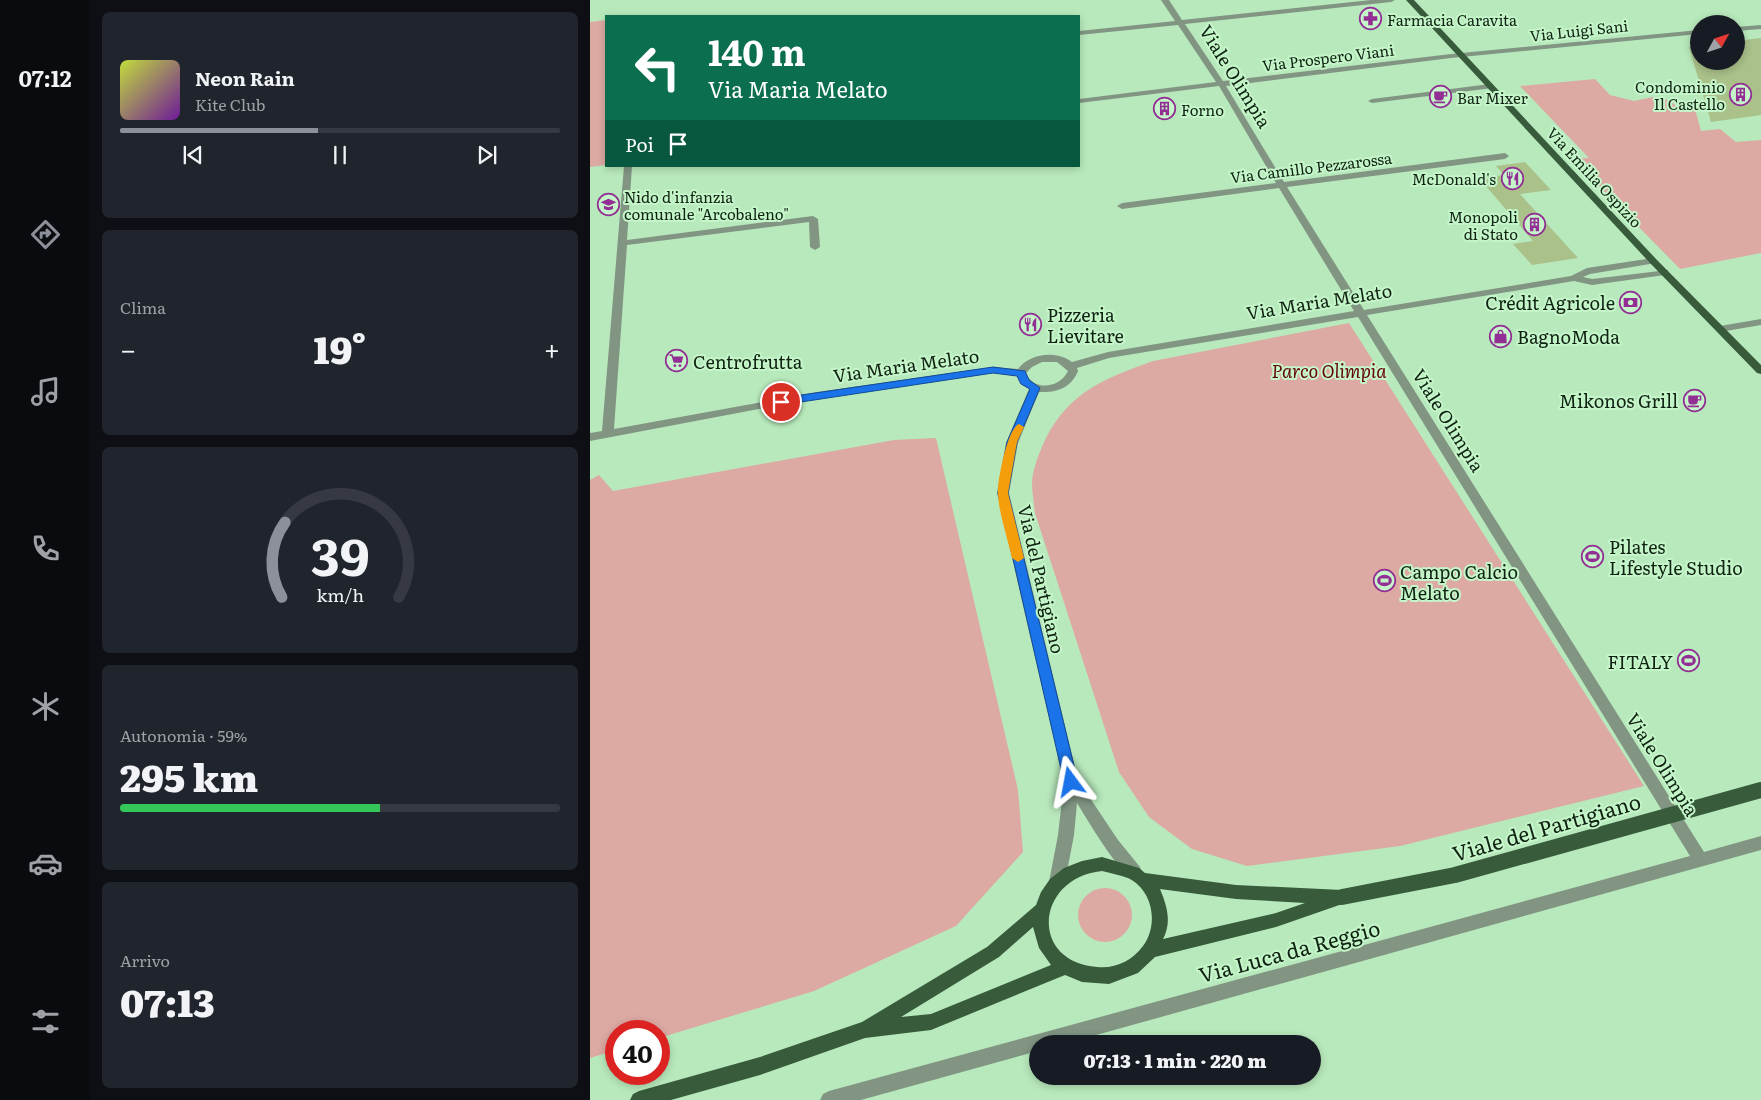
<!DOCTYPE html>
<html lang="it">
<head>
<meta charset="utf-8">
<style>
  :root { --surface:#171b24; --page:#20242c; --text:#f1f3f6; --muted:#9ea1a6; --line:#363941; --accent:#8c9099 }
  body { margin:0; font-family:Literata,serif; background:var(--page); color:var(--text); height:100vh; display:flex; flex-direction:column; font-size:19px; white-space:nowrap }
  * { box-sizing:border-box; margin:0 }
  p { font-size:16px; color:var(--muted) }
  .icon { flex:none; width:28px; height:28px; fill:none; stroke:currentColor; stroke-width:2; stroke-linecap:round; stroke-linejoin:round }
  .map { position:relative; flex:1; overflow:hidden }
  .panel { display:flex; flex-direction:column; gap:12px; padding:12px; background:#0d0f14; width:500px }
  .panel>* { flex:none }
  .banner { position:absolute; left:15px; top:15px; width:475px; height:152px; border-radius:0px; box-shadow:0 2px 8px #0003; background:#0b6e4f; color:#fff; overflow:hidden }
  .needle { width:32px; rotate:50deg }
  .fabs { position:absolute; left:1100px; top:15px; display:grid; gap:10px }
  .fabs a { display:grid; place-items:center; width:55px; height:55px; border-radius:50%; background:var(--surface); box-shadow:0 2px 8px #0003; font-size:25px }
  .speed { position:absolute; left:15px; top:1020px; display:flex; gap:10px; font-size:25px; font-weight:700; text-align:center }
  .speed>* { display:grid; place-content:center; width:65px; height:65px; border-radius:50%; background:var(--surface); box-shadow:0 2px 8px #0003; line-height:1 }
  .speed .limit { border:8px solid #d22; background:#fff; color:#111 }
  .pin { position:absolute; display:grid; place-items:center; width:42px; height:42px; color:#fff; margin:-21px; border:2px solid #fff; border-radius:50%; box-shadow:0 1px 5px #0007 }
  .me { position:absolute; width:55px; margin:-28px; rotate:347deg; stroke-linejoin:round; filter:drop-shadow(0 0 4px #0008) }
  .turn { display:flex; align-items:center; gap:18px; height:105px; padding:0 20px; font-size:22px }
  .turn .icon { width:65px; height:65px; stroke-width:2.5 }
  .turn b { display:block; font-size:35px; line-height:42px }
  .then { display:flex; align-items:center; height:48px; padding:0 20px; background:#0003; gap:10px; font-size:19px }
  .big { font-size:38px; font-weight:800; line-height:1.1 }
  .panel .tile { flex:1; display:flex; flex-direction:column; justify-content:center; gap:8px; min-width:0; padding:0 18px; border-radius:8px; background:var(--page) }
  .panel .dial { align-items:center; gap:0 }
  .dial svg { height:130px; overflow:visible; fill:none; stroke:var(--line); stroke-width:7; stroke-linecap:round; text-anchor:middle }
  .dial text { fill:var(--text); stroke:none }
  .song { display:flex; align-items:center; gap:15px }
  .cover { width:60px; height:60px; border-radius:8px; background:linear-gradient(135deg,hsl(70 70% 55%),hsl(280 70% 35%)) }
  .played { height:5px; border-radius:2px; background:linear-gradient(90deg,var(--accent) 45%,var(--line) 45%) }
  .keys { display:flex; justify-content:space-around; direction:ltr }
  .heat { display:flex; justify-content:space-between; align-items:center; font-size:28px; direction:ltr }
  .charge { height:8px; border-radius:4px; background:linear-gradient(90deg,#34c759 59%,var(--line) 0) }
  .trip { position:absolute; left:439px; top:1035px; width:292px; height:50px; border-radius:25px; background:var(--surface); box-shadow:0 2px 8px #0003; font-weight:800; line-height:50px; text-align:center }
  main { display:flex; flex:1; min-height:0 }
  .menu { display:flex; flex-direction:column; width:90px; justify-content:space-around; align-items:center; background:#090b0e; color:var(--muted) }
  .menu .icon { width:35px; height:35px }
  .menu .active { color:var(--accent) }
  .menu b { font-size:22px; color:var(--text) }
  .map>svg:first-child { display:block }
  .green { fill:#dda9a3 }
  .building { fill:#aac18a }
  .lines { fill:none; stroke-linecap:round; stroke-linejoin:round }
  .minor { fill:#819582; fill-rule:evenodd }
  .major { fill:#375b3b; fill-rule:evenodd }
  .major-bridge { stroke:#375b3b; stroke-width:16 }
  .route { fill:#1a73e8; stroke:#114b97 }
  .slow { fill:#f59e0b }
  .labels { text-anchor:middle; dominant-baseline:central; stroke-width:4; stroke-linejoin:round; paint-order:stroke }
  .far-poi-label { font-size:15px; fill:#102313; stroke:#c5f6c9; text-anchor:start }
  .far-street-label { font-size:15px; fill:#102313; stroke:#c5f6c9 }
  .street-label { font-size:18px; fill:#102313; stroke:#c5f6c9 }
  .poi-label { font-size:18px; fill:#102313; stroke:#c5f6c9; text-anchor:start }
  .park-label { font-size:18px; font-style:italic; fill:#640307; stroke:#c5f6c9 }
  .near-street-label { font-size:21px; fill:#102313; stroke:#c5f6c9 }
</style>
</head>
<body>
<main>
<nav class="menu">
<b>07:12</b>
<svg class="icon active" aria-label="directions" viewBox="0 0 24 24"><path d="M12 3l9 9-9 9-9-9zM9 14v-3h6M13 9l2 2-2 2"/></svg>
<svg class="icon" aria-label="music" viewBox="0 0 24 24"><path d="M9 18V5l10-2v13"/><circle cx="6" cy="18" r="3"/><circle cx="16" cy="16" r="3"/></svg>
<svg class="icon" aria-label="phone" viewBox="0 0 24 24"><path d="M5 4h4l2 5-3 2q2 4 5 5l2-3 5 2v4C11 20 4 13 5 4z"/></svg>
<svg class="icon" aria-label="climate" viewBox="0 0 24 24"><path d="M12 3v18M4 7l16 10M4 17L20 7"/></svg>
<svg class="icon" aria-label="car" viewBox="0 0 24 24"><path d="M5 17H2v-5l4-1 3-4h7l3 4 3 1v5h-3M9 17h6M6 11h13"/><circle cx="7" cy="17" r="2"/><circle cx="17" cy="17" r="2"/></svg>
<svg class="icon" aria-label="filters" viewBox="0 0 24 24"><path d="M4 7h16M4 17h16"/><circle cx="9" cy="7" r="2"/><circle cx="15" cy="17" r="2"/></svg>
</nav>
<section class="panel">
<div class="tile">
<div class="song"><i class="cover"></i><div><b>Neon Rain</b><p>Kite Club</p></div></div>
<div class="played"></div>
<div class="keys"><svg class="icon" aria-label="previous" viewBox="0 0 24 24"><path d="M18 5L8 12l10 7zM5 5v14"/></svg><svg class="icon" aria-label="pause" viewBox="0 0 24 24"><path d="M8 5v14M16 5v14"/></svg><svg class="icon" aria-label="next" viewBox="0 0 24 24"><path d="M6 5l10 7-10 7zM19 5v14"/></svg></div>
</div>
<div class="tile"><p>Clima</p>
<div class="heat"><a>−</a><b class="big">19°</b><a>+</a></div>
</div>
<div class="tile dial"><svg viewBox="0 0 100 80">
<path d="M14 69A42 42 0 1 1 86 69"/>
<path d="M14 69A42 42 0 0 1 16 23" stroke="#8c9099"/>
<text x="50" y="56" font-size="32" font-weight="700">39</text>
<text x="50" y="72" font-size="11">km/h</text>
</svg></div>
<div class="tile"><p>Autonomia · 59%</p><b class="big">295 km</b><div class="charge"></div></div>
<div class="tile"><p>Arrivo</p><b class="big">07:13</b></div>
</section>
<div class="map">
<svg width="1171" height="1100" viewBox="0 0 1171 1100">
  <rect width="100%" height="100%" fill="#b8e9bc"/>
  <g class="green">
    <path d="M 16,20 L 16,165 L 0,167 L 0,22 Z"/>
    <path d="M 1005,79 L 1020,95 L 1044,101 L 1063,97 L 1079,100 L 1090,109 L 1105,109 L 1111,131 L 1130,129 L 1146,142 L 1171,140 L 1171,253 L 1090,269 L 982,159 L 999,158 L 930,86 Z"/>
    <path d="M 759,323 L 1054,786 L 810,846 L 657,866 L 602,849 L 559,817 L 529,772 L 445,513 C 444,503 442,492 442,482 C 443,467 450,451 456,438 C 480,391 516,378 563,361 Z"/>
    <path d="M 346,438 L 428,790 L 433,852 L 366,926 L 224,991 L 69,1038 L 69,1031 L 26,1031 L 26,1050 L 0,1058 L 0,480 L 9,475 L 23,491 L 304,440 Z"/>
    <circle cx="515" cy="915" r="27"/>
  </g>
  <g class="building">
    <path d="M 1171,38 L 1171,115 L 1121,122 L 1099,47 L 1109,46 L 1109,61 L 1146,61 L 1146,41 Z"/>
    <path d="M 935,162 L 961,190 L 930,194 L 988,258 L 942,265 L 923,244 L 943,241 L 889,178 L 914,175 L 906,166 Z"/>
  </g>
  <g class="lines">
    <g class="minor">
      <path d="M 571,0 L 579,0 L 592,20 L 781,0 L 805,0 L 801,2 L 595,24 L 633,81 L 861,54 L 1109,30 L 1109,34 L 861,58 L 636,86 L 694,182 L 915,153 L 919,156 L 915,159 L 697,187 L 774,310 L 981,276 L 997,268 L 1063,258 L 1066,259 L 1066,263 L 1000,274 L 993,277 L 1002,279 L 1078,270 L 1078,274 L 1075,275 L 1002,285 L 984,281 L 777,315 L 1114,852 L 1171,836 L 1171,850 L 474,1044 L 448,1044 L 448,1051 L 271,1100 L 230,1100 L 233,1094 L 239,1091 L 1100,856 L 768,317 L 519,358 L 487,368 L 488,371 C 481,388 467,393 449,392 L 428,443 L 419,493 L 488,780 L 528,840 L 550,867 L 552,872 L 550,877 L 544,879 C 528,873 497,819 487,803 L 484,835 L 475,882 L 473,887 L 467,889 L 461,887 L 459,882 L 468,835 L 474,782 L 407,493 L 416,443 L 439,389 L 430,383 L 427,376 L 403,373 L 227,398 L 0,441 L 0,433 L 12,431 L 34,166 L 42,166 L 37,240 L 223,216 L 228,219 L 230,247 L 225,250 L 220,247 L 219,222 L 37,245 L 24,429 L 227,392 L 403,367 L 428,369 C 440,353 466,350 482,362 L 518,352 L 764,311 L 689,188 L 532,209 L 527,206 L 532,203 L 686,183 L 629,86 L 489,103 L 489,99 L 626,82 L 588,25 L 489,35 L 489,31 L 585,21 ZM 452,362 L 467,362 L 478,371 C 470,388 444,392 436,373 L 442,367 Z"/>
      <path d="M 1171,25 L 1171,29 L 1146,31 L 1146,27 Z"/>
      <path d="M 900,84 L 903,84 L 903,88 L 782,103 L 778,101 L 782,99 Z"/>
      <path d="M 1171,319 L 1171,325 L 1130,332 L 1125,329 L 1130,326 Z"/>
    </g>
    <g class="major">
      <path d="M 816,0 L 824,0 L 1066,259 L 1171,365 L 1171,374 L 1167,373 L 1060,263 Z"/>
      <path d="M 512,857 L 549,868 L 555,873 L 646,885 L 752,890 L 758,892 L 760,897 L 758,902 L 686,927 L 565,957 L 548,973 L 519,984 L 492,982 L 475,975 L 341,1030 L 275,1038 L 170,1075 L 81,1100 L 40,1100 L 43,1094 L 49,1091 L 170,1057 L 272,1022 L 397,947 L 446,905 L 451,892 L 460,879 L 474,868 L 492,861 ZM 512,871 C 520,873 530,875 538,878 C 563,890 569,924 553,946 C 542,961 525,969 507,967 C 439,962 445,878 512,871 ZM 570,889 L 646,899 L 715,903 L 686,913 L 573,939 C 582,922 577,906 570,889 ZM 443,927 L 449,948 L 461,965 L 341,1014 L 311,1017 L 409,957 Z"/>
    </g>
    <path class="major-bridge" d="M 752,897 L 865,875 L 1171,790"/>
  </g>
  <path class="route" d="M 403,367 L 435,371 L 439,380 L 450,388 L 427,442 L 418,493 L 488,782 L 486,786 L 476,786 L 474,782 L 408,493 L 417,442 L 440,389 L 431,384 L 427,376 L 403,373 L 191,405 L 186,402 L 191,398 Z"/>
  <path class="slow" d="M 429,424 L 434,427 L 427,442 L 418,493 L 434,558 L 428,562 L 422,558 C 418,540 408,510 408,493 C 407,481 418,427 429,424 Z"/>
  <defs>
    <symbol id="pharmacy-ring" viewBox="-11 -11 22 22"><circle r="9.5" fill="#c5f6c9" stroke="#922e94" stroke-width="1.5"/><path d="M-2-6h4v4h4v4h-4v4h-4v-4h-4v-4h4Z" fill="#922e94"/></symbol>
    <symbol id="building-ring" viewBox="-11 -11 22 22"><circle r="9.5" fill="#c5f6c9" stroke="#922e94" stroke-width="1.5"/><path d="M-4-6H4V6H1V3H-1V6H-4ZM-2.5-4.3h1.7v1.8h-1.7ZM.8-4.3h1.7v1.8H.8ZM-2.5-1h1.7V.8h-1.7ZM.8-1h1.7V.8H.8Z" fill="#922e94"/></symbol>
    <symbol id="cafe-ring" viewBox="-11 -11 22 22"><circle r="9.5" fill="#c5f6c9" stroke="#922e94" stroke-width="1.5"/><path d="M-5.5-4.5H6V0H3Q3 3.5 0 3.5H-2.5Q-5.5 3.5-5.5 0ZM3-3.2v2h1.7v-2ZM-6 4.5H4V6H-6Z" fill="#922e94"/></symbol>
    <symbol id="restaurant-ring" viewBox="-11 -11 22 22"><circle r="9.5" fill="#c5f6c9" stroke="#922e94" stroke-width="1.5"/><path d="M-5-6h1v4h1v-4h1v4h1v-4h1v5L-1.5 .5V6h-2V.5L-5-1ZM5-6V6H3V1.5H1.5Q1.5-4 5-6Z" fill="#922e94"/></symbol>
    <symbol id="school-ring" viewBox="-11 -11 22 22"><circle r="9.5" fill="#c5f6c9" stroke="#922e94" stroke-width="1.5"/><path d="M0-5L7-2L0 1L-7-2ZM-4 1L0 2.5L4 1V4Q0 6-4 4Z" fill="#922e94"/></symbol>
    <symbol id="bank-ring" viewBox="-11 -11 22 22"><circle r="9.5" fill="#c5f6c9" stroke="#922e94" stroke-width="1.5"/><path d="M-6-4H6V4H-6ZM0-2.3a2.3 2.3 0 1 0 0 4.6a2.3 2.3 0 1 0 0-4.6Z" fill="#922e94"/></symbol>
    <symbol id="shop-ring" viewBox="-11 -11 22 22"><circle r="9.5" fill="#c5f6c9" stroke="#922e94" stroke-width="1.5"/><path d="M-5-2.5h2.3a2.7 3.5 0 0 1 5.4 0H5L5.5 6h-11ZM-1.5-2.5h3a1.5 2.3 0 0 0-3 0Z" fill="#922e94"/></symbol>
    <symbol id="supermarket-ring" viewBox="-11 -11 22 22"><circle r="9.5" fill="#c5f6c9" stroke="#922e94" stroke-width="1.5"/><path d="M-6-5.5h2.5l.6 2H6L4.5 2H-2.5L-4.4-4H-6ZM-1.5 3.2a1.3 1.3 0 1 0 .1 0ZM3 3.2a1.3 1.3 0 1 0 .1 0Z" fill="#922e94"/></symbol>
    <symbol id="stadium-ring" viewBox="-11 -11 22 22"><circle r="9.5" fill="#c5f6c9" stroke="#922e94" stroke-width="1.5"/><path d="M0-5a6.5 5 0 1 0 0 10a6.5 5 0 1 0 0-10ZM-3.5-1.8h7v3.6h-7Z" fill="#922e94"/></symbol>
  </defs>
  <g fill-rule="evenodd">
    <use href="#pharmacy-ring" x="768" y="6" width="25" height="25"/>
    <use href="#building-ring" x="1138" y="82" width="25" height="25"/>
    <use href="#cafe-ring" x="838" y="84" width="25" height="25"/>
    <use href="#building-ring" x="562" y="96" width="25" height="25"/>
    <use href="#restaurant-ring" x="910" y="166" width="25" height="25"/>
    <use href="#school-ring" x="6" y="192" width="25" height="25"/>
    <use href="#building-ring" x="932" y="212" width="25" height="25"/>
    <use href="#bank-ring" x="1028" y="290" width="25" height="25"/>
    <use href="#restaurant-ring" x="428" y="312" width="25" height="25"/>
    <use href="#shop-ring" x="898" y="324" width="25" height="25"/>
    <use href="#supermarket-ring" x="74" y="348" width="25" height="25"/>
    <use href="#cafe-ring" x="1092" y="388" width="25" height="25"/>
    <use href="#stadium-ring" x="990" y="544" width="25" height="25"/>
    <use href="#stadium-ring" x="782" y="568" width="25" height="25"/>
    <use href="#stadium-ring" x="1086" y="648" width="25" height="25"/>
  </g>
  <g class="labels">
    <g class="far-poi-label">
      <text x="797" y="19">Farmacia Caravita</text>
      <text x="1135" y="86" text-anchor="end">Condominio<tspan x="1135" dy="17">Il Castello</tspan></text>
      <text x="867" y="97">Bar Mixer</text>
      <text x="591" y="109">Forno</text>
      <text x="906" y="178" text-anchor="end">McDonald's</text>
      <text x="34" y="196">Nido d'infanzia<tspan x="34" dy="17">comunale "Arcobaleno"</tspan></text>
      <text x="928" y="216" text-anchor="end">Monopoli<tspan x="928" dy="17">di Stato</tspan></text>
    </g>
    <g class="far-street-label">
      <text transform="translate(989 30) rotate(-6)">Via Luigi Sani</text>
      <text transform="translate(738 57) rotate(-7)">Via Prospero Viani</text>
      <text transform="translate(721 167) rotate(-7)">Via Camillo Pezzarossa</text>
      <text transform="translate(1005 177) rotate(47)">Via Emilia Ospizio</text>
    </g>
    <g class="street-label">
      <text transform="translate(646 76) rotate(58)">Viale Olimpia</text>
      <text transform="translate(729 301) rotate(-9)">Via Maria Melato</text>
      <text transform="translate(316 365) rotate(-8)">Via Maria Melato</text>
      <text transform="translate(859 420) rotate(58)">Viale Olimpia</text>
      <text transform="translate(452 579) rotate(77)">Via del Partigiano</text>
      <text transform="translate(1073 764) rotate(58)">Viale Olimpia</text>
    </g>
    <g class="poi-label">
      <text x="1025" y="302" text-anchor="end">Crédit Agricole</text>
      <text x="457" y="314">Pizzeria<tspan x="457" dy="21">Lievitare</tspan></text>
      <text x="927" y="336">BagnoModa</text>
      <text x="103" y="361">Centrofrutta</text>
      <text x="1088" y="400" text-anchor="end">Mikonos Grill</text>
      <text x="1019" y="546">Pilates<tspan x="1019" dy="21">Lifestyle Studio</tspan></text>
      <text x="810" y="571">Campo Calcio<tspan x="810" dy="21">Melato</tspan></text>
      <text x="1083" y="661" text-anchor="end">FITALY</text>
    </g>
    <g class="park-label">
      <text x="739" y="370">Parco Olimpia</text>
    </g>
    <g class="near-street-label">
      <text transform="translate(956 826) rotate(-16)">Viale del Partigiano</text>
      <text transform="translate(699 950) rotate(-15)">Via Luca da Reggio</text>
    </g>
  </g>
</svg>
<div class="fabs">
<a><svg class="needle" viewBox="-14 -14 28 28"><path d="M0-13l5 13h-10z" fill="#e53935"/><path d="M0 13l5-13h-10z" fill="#9ea1a6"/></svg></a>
</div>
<div class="speed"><div class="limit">40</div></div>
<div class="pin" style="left:191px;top:402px;background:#d93025"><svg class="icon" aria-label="arrive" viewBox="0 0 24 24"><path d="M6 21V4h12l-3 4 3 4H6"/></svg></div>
<svg class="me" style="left:481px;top:782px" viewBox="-20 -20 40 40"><path d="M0-17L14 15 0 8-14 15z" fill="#1a73e8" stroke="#fff" stroke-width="4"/></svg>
<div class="trip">07:13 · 1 min · 220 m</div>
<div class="banner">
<div class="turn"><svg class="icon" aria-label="left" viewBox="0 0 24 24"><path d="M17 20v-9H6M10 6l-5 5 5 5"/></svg><div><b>140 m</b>Via Maria Melato</div></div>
<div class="then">Poi<svg class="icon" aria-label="arrive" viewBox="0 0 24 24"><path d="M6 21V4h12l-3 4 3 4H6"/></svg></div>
</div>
</div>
</main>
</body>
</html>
